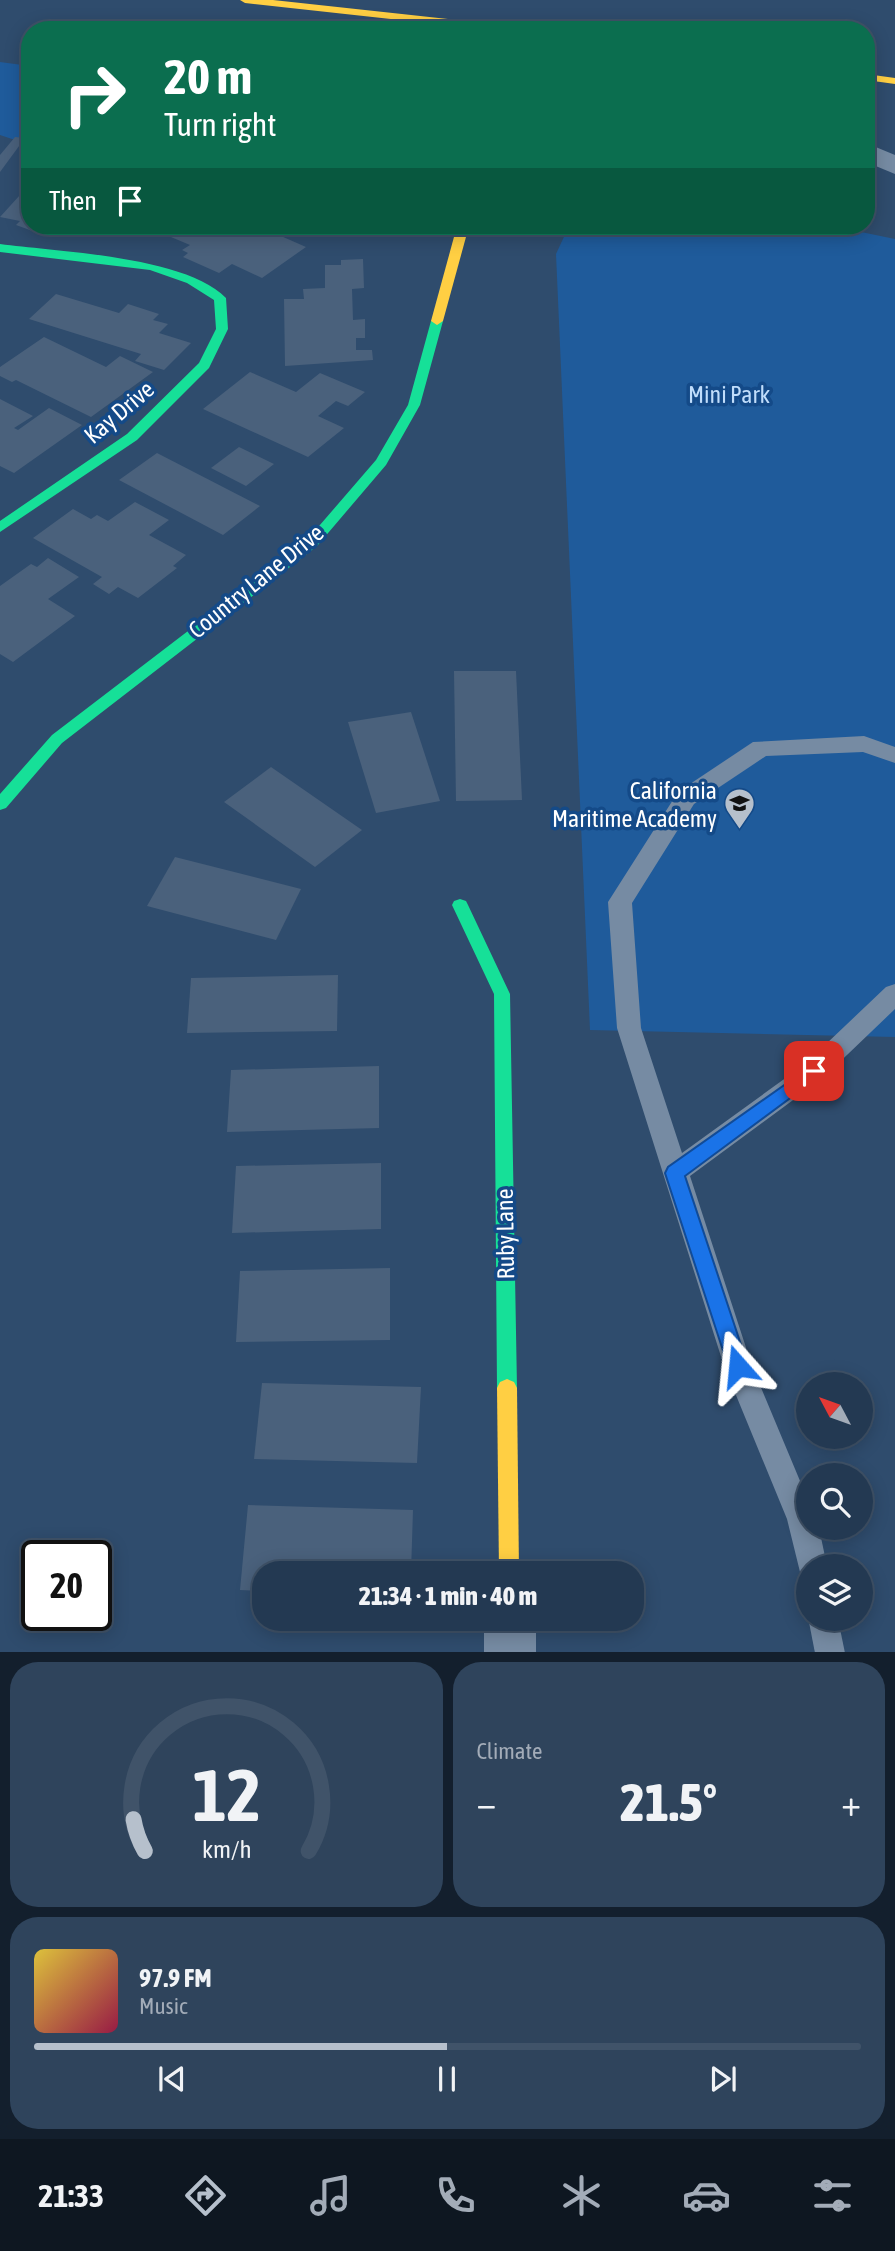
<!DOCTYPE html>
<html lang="en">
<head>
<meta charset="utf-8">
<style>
  :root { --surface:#233952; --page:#2f445c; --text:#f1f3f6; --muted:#a3acb8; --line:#405369; --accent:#b6c0cc }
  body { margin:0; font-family:"Asap Condensed",sans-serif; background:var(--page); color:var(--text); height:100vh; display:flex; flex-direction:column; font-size:26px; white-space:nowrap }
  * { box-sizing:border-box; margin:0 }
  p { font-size:23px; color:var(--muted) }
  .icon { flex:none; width:38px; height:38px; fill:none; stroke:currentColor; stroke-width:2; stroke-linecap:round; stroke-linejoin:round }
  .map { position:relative; height:1652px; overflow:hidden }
  .panel { display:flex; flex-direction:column; gap:10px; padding:10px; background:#131f2d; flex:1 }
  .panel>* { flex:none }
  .hud { position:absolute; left:21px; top:21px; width:854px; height:214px; border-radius:28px; box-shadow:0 4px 18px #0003,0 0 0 2px var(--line); background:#0b6e4f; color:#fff; overflow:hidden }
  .needle { width:46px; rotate:311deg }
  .tools { position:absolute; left:796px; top:1372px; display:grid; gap:14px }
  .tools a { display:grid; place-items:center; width:77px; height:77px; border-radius:50%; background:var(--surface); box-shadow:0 4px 18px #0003,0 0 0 2px var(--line); font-size:35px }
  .speed { position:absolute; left:21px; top:1540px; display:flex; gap:14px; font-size:35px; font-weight:700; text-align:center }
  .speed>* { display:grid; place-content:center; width:91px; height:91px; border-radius:50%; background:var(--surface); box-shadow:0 4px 18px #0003,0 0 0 2px var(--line); line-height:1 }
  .speed .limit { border:4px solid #111; border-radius:10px; background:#fff; color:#111 }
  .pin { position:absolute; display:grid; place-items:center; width:60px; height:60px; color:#fff; margin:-30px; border-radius:14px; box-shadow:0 4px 10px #0006 }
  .me { position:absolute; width:77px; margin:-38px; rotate:342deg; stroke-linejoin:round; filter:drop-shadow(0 0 5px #0008) }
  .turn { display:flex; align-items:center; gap:24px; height:147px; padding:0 28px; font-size:32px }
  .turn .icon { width:91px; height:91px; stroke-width:2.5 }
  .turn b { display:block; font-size:49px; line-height:60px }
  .then { display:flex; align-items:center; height:66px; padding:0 28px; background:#0003; gap:14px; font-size:26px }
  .big { font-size:52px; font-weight:800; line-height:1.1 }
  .panel .card { flex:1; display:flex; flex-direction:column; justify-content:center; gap:10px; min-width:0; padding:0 24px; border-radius:28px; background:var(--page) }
  .panel .dial { align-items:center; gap:0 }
  .dial svg { height:182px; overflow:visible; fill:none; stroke:var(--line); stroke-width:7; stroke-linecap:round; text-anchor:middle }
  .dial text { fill:var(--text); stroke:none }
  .song { display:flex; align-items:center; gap:21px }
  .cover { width:84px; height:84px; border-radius:10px; background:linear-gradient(135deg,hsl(50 70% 55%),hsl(340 70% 35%)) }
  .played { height:7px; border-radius:4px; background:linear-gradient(90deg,var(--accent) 50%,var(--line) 50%) }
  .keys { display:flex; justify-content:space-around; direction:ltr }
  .heat { display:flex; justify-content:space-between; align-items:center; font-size:38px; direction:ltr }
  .panel .tiles { flex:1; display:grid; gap:10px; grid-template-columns:1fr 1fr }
  .card:last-child { grid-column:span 2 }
  .trip { position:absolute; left:252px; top:1561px; width:392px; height:70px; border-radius:28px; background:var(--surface); box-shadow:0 4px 18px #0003,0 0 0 2px var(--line); font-weight:800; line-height:70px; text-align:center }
  .tab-bar { display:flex; height:112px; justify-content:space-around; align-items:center; background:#0e1721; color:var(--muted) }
  .tab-bar .icon { width:49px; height:49px }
  .tab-bar .on { color:var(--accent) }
  .tab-bar b { font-size:32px; color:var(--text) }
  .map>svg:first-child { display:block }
  .green { fill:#1f5b9b }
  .building { fill:#4a617c }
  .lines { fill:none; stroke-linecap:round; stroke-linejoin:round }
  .lane { fill:#768ba3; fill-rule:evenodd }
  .street { fill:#768ba3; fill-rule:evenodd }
  .fast { fill:#16e098; fill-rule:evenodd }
  .slow { fill:#ffcf43; fill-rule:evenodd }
  .route { fill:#1a73e8; stroke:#114b97; stroke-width:2 }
  .labels { text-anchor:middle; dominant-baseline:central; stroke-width:7; stroke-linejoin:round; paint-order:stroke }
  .park-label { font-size:24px; fill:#c0ddfb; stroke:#144a88 }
  .street-label { font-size:24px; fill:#fff; stroke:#144a88 }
  .poi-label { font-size:24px; fill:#fff; stroke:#144a88; text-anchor:end }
</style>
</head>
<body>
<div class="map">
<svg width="895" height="1653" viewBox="0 0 895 1653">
  <rect width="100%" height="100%" fill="#2f4c6d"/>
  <g class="green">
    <path d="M 0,62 L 30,66 L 30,145 L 0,135 Z"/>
    <path d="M 569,226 L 832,226 L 895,239 L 895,1037 L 590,1030 L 556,254 Z"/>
  </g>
  <g class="building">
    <path d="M 15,137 L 25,138 L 0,172 L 0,155 Z"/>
    <path d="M 30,184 L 30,226 L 66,226 L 59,235 L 38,233 L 16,225 L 20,221 L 0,217 Z"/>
    <path d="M 140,226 L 179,226 L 169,235 Z"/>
    <path d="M 188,226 L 227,226 L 253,237 L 265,229 L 306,247 L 262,278 L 232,264 L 219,273 L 183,257 L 188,253 L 182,250 L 190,245 L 171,237 Z"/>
    <path d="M 363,259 L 364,288 L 352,289 L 353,320 L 365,319 L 365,338 L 356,338 L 356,350 L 372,350 L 373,360 L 285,366 L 284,299 L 304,299 L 303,289 L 325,288 L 325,265 L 341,265 L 341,260 Z"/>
    <path d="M 56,294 L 119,313 L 128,304 L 159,314 L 153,320 L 168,324 L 159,333 L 191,343 L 164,370 L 135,361 L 141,354 L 29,319 Z"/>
    <path d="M 44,337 L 106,367 L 120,356 L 153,372 L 91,417 L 16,380 L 12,382 L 0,376 L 0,367 Z"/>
    <path d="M 250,372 L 296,392 L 320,373 L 365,392 L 348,406 L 336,401 L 318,416 L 344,428 L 308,457 L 203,409 Z"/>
    <path d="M 0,399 L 33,416 L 14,428 L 18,430 L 49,408 L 82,425 L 14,473 L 0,466 Z"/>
    <path d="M 239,447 L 274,464 L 246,486 L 211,468 Z"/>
    <path d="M 157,453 L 260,506 L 223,535 L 119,480 Z"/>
    <path d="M 135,502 L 169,520 L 149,535 L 186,555 L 173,566 L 177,568 L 138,598 L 118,587 L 109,594 L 93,584 L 102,577 L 33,538 L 73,509 L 91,519 L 97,515 L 108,521 Z"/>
    <path d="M 48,558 L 79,577 L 48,599 L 75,616 L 13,662 L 0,654 L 0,586 L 31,564 L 37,567 Z"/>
    <path d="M 454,671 L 516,671 L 522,800 L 456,801 Z"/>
    <path d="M 411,712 L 440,801 L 376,813 L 348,722 Z"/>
    <path d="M 271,767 L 362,830 L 315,867 L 224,802 Z"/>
    <path d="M 175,857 L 301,889 L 276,940 L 147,906 Z"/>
    <path d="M 338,975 L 337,1031 L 187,1033 L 191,978 Z"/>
    <path d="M 379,1066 L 379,1128 L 227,1132 L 231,1070 Z"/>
    <path d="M 381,1163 L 381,1229 L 232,1233 L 236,1166 Z"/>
    <path d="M 390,1268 L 390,1340 L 236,1342 L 240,1271 Z"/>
    <path d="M 262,1383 L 421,1387 L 417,1463 L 254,1459 Z"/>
    <path d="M 248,1505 L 413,1510 L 411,1573 L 264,1573 L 264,1591 L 240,1590 Z"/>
  </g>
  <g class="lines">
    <g class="lane">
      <path d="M 864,736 L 895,747 L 895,763 L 863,752 L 766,756 L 694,804 L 632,903 L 641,1028 L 682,1153 L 805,1064 L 886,987 L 895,984 L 895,1009 L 823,1078 L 690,1176 L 752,1366 L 808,1500 L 808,1528 L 819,1528 L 827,1566 L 808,1566 L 808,1579 L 801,1576 L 787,1519 L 724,1366 L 617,1028 L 608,902 L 678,792 L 753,742 Z"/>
      <path d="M 808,1617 L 838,1619 L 845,1653 L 815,1653 Z"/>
    </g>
    <g class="street">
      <path d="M 866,143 L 895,155 L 895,174 L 866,162 Z"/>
      <rect x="484" y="1619" width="52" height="34"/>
    </g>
    <g class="fast">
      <path d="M 0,244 C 59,252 185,256 226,298 L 228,329 L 209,368 L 137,440 L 0,532 L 0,521 L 127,434 L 199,363 L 216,329 L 214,300 L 187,283 L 150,270 L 0,252 Z"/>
      <path d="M 437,317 L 443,321 L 420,405 L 386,465 L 317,546 L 62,743 L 6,808 L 0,810 L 0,794 L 52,735 L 307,540 L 376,460 L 408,405 L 431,321 Z"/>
      <path d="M 460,899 L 466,901 L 468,905 L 510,994 L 517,1388 L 514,1394 L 507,1397 L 500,1394 L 497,1388 L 494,994 L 452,905 L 454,901 Z"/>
    </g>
    <g class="slow">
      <path d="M 240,0 L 273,0 L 522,27 L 527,30 L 491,30 L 245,3 Z"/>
      <path d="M 866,74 L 895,78 L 895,84 L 866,80 Z"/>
      <path d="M 457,226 L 469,226 L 443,321 L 437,325 L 431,321 Z"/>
      <path d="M 507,1379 L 514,1382 L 517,1388 L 519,1573 L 499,1573 L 497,1388 L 500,1382 Z"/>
    </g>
  </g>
  <path class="route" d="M 814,1064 L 820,1066 L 823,1071 L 820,1076 L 685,1176 L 748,1366 L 745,1373 L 738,1375 L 731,1373 L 728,1366 L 665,1173 L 668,1167 Z"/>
  <defs>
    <symbol id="university-pin" viewBox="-11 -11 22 30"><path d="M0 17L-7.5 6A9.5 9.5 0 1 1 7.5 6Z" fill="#b6c0cc" stroke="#144a88"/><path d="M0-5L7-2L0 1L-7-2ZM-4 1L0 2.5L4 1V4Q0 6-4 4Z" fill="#111"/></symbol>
  </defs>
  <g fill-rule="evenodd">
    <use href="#university-pin" x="722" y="786" width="35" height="47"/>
  </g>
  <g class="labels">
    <g class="park-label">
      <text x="729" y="394">Mini Park</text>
    </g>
    <g class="street-label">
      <text transform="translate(119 412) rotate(-40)">Kay Drive</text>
      <text transform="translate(256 581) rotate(-39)">Country Lane Drive</text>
      <text transform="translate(505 1234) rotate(-91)">Ruby Lane</text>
    </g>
    <g class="poi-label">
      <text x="717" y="790">California<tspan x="717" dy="28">Maritime Academy</tspan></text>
    </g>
  </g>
</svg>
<div class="tools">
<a><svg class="needle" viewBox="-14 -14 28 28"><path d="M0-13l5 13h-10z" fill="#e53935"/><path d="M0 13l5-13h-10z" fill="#a3acb8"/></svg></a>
<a><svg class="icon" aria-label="search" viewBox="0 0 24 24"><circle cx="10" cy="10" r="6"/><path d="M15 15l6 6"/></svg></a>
<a><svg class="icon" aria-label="layers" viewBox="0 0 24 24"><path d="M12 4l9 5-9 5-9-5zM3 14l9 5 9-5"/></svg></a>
</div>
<div class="speed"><div class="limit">20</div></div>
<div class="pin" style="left:814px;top:1071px;background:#d93025"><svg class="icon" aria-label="arrive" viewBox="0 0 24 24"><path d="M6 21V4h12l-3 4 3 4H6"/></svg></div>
<svg class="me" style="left:738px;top:1366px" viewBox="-20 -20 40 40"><path d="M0-17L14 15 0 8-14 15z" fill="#1a73e8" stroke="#fff" stroke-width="4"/></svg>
<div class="trip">21:34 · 1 min · 40 m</div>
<div class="hud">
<div class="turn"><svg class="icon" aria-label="right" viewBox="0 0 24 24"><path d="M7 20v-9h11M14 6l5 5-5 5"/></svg><div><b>20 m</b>Turn right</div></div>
<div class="then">Then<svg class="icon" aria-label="arrive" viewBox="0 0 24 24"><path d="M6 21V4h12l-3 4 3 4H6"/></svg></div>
</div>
</div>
<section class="panel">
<div class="tiles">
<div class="card dial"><svg viewBox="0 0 100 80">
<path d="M14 69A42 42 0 1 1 86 69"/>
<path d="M14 69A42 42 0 0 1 9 55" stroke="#b6c0cc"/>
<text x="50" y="56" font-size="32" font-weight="700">12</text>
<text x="50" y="72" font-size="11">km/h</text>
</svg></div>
<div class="card"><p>Climate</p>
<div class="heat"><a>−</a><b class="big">21.5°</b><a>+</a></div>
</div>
<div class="card">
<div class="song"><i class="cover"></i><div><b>97.9 FM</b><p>Music</p></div></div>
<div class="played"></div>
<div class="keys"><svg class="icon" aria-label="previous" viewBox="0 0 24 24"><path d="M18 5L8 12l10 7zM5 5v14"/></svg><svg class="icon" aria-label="pause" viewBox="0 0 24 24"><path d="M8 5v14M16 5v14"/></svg><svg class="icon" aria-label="next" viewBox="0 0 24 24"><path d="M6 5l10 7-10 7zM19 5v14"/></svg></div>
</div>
</div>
</section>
<nav class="tab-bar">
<b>21:33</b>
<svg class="icon on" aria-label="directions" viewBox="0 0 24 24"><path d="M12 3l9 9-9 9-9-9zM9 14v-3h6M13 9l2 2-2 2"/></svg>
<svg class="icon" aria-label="music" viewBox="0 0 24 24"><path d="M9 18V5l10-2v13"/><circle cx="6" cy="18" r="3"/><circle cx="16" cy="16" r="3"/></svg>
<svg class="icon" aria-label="phone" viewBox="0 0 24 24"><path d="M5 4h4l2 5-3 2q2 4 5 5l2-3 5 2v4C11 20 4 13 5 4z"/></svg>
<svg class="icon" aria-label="climate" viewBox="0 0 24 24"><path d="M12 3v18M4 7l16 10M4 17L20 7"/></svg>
<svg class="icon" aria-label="car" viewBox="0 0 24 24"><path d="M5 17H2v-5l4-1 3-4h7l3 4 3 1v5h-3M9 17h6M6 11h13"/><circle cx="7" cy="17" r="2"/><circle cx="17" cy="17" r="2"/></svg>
<svg class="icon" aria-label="filters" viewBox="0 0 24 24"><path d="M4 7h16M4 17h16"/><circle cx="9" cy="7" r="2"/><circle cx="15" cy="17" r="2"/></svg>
</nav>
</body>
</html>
